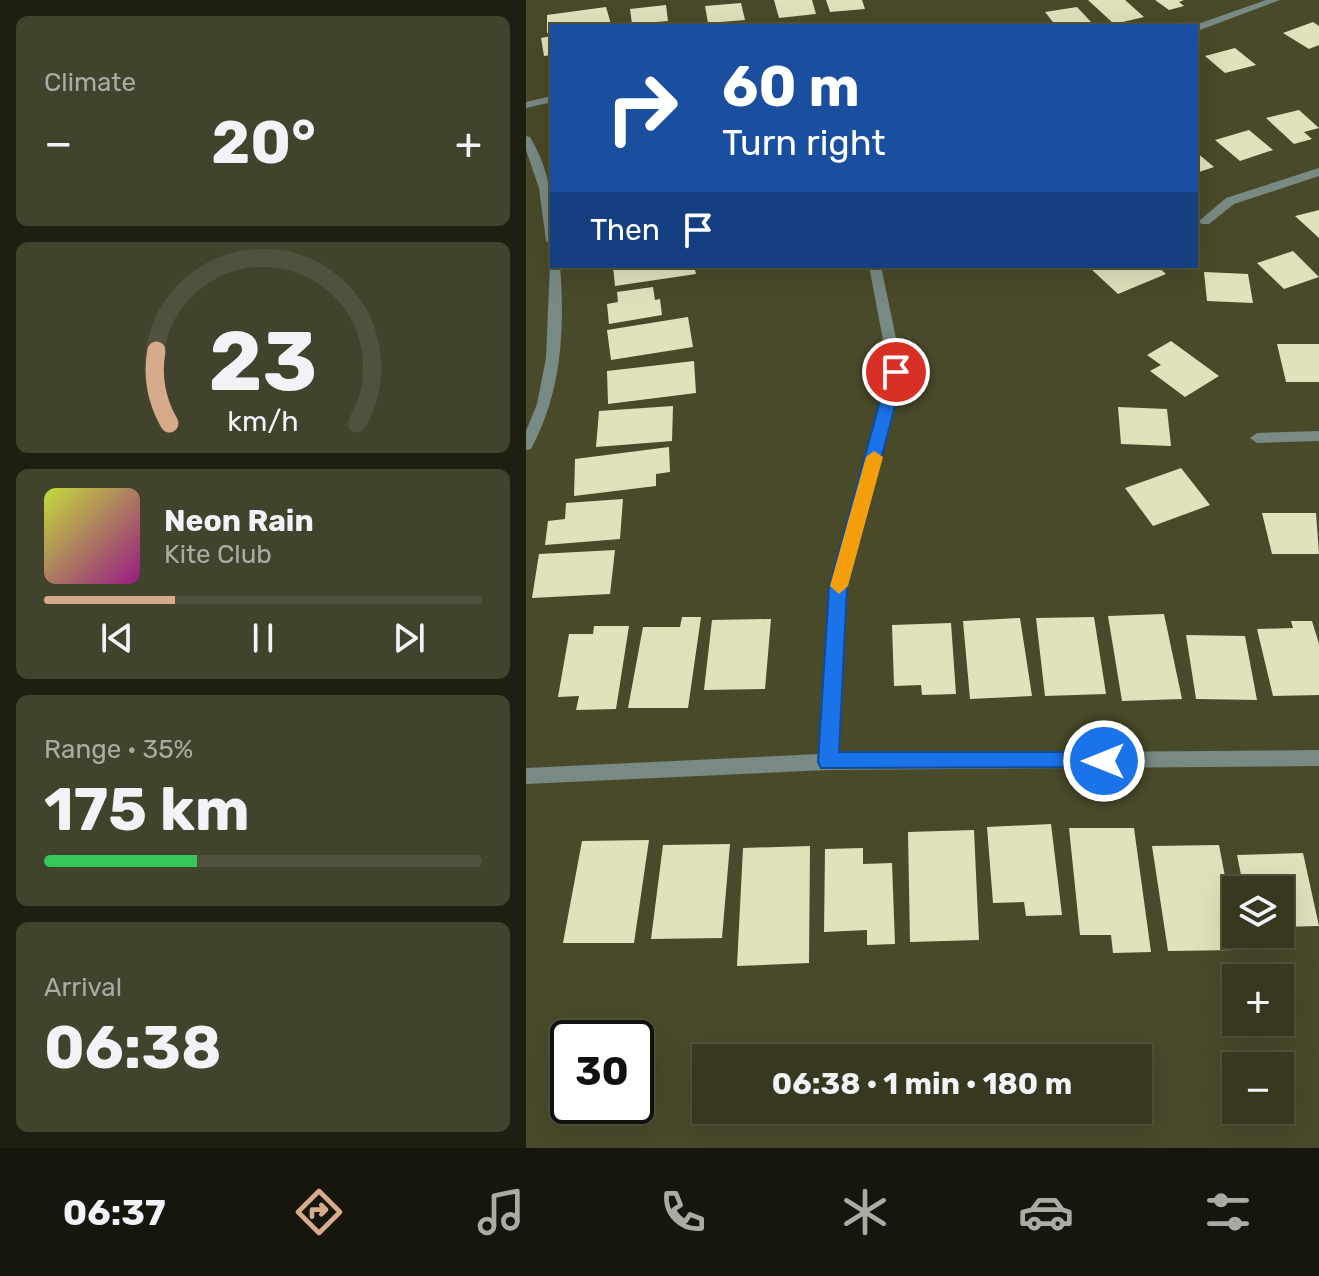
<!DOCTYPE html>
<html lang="en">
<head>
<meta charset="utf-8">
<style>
  :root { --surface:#37381f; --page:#42432c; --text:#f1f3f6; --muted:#aaaca4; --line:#51523d; --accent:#d6ab8b }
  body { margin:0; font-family:Rubik,sans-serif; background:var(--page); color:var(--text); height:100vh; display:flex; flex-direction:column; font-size:30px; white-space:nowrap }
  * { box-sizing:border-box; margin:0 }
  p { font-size:26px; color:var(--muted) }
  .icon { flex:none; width:44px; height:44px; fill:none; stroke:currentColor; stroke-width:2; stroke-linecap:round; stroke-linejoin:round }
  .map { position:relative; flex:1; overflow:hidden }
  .drawer { display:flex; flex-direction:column; gap:16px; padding:16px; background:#1e1f11; width:526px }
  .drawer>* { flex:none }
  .guide { position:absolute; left:24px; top:24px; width:648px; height:244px; border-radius:0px; box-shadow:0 8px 32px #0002,0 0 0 2px var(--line); background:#1a4fa0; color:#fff; overflow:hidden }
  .fabs { position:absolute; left:696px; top:876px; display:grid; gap:16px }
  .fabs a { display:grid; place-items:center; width:72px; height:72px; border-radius:0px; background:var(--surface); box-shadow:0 8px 32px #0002,0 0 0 2px var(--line); font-size:40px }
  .speed { position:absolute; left:24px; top:1020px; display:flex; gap:16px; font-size:40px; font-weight:700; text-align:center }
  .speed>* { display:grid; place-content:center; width:104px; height:104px; border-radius:50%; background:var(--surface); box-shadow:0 8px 32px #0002,0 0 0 2px var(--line); line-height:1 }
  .speed .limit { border:4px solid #111; border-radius:12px; background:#fff; color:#111 }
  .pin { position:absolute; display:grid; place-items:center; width:68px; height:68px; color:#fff; margin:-34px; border:4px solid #fff; border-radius:50%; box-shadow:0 2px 8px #0007 }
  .me { position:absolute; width:88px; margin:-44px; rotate:270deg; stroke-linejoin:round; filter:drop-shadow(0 0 6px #0008) }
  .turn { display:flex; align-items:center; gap:28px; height:168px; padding:0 40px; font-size:36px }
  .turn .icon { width:104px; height:104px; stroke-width:2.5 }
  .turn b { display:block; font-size:56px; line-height:68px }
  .then { display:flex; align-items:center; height:76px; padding:0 40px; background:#0003; gap:16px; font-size:30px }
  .big { font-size:60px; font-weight:700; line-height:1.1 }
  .drawer .card { flex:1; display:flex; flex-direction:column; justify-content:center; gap:12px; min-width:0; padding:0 28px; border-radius:12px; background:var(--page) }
  .drawer .dial { align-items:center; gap:0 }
  .dial svg { height:208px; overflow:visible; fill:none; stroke:var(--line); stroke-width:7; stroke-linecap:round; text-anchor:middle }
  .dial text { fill:var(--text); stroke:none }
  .song { display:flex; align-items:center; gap:24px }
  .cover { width:96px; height:96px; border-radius:12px; background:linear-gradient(135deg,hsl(70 70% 55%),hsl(310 70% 35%)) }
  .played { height:8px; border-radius:4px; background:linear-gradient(90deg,var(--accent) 30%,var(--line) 30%) }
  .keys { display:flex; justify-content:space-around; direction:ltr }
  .heat { display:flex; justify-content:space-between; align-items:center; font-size:44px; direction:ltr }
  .charge { height:12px; border-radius:6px; background:linear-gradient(90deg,#34c759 35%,var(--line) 0) }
  .trip { position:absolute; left:166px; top:1044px; width:460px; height:80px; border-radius:0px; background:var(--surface); box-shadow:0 8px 32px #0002,0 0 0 2px var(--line); font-weight:700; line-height:80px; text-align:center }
  .dock { display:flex; height:128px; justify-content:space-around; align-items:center; background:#16160c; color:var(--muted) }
  .dock .icon { width:56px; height:56px }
  .dock .selected { color:var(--accent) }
  .dock b { font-size:36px; color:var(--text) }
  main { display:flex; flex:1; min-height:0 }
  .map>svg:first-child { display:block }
  .building { fill:#e0e2bc }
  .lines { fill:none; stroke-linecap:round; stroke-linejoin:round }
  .street { fill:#788a83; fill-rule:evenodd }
  .route { fill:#1a73e8; stroke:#114b97; stroke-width:2 }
  .slow { fill:#f59e0b }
</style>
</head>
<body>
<main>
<section class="drawer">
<div class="card"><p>Climate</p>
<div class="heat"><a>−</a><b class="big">20°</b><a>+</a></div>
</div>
<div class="card dial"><svg viewBox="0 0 100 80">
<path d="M14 69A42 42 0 1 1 86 69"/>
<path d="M14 69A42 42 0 0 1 9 41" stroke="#d6ab8b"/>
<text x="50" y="56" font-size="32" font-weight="700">23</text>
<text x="50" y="72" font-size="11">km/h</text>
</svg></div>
<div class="card">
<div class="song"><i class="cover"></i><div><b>Neon Rain</b><p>Kite Club</p></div></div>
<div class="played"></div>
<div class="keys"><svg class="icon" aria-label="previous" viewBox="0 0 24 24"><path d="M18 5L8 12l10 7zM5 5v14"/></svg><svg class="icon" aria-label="pause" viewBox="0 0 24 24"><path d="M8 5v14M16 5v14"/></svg><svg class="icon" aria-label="next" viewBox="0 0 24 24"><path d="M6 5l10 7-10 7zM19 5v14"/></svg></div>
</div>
<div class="card"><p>Range · 35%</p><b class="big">175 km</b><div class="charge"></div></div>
<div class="card"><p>Arrival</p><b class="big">06:38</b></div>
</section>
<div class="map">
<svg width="793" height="1148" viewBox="0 0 793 1148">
  <rect width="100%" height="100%" fill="#494a29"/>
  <g class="building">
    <path d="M 248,0 L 286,0 L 290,14 L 253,18 Z"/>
    <path d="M 300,0 L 336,0 L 339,9 L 304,12 Z"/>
    <path d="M 562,0 L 599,0 L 618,17 L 588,24 Z"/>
    <path d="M 629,0 L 658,0 L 653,2 L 658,6 L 643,10 Z"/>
    <path d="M 215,3 L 219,20 L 182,23 L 179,6 Z"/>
    <path d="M 140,5 L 142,21 L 106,24 L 104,9 Z"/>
    <path d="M 80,7 L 85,24 L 26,26 L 26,32 L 21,33 L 21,15 Z"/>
    <path d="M 551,7 L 565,22 L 530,26 L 519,12 Z"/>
    <path d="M 787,22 L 793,26 L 793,45 L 783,49 L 757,33 Z"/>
    <path d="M 26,36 L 26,55 L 18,56 L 15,38 Z"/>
    <path d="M 709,48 L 730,65 L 699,73 L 679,56 Z"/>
    <path d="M 773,110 L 793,128 L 778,132 L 786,139 L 768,144 L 740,118 Z"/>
    <path d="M 723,130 L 747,150 L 714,161 L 689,140 Z"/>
    <path d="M 670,152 L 688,167 L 670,173 Z"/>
    <path d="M 793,210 L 793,238 L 769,216 Z"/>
    <path d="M 767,251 L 793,277 L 758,289 L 731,263 Z"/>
    <path d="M 87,266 L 168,266 L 170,274 L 89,286 Z"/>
    <path d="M 572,266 L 631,266 L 640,274 L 592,294 L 565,269 Z"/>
    <path d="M 678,272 L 722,274 L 727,303 L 681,301 Z"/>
    <path d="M 127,287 L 129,300 L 134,299 L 136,315 L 83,324 L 81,304 L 92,302 L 91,292 Z"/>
    <path d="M 162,317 L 167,347 L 85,360 L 81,330 Z"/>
    <path d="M 645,341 L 693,376 L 659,397 L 624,371 L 635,365 L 621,355 Z"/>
    <path d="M 751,344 L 793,344 L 793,382 L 760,382 Z"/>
    <path d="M 168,361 L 170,393 L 82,404 L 81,371 Z"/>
    <path d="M 147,406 L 146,441 L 70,447 L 73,411 Z"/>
    <path d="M 592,407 L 641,409 L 645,446 L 595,444 Z"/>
    <path d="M 143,447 L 144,472 L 130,474 L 130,486 L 48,496 L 49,459 Z"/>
    <path d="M 655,468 L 684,505 L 627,526 L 599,488 Z"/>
    <path d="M 97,499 L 94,539 L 19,545 L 22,521 L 39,519 L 40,503 Z"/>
    <path d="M 736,513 L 790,513 L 793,554 L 746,554 Z"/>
    <path d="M 89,550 L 84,594 L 6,598 L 13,554 Z"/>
    <path d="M 638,614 L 656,699 L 596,701 L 582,616 Z"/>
    <path d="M 156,617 L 175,617 L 162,708 L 102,708 L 117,627 L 154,627 Z"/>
    <path d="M 568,617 L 580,694 L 519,696 L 510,618 Z"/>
    <path d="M 494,618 L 506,696 L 444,699 L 437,621 Z"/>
    <path d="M 245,619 L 239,689 L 178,690 L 186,620 Z"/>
    <path d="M 765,621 L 786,621 L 793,644 L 793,695 L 747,696 L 731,629 L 767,628 Z"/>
    <path d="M 425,623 L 430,694 L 396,695 L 395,685 L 368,686 L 366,625 Z"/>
    <path d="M 68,626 L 103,626 L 90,709 L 50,710 L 53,696 L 32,697 L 43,634 L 67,634 Z"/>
    <path d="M 660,635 L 719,636 L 731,700 L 670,699 Z"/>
    <path d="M 525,824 L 536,915 L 500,916 L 498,902 L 467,903 L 461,827 Z"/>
    <path d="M 543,828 L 608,828 L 625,952 L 587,953 L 585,935 L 554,935 Z"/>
    <path d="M 448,830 L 453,940 L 384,942 L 382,832 Z"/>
    <path d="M 123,840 L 108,943 L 37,943 L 56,841 Z"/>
    <path d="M 204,844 L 196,938 L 125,939 L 137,845 Z"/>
    <path d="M 693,845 L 713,950 L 642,951 L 626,846 Z"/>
    <path d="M 284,846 L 283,963 L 211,966 L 217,848 Z"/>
    <path d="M 337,848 L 337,864 L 366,863 L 369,944 L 341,945 L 341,930 L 298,932 L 299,849 Z"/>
    <path d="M 777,853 L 793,926 L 754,927 L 754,890 L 718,890 L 711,855 Z"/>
  </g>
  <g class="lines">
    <g class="street">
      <path d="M 740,0 L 754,0 L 674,30 L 670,31 L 670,26 L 666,26 Z"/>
      <path d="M 26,96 L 26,102 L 0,108 L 0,102 Z"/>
      <path d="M 0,136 L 4,137 C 26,174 26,203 26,245 L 20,241 L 13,188 L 0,150 Z"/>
      <path d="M 793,168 L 793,176 L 708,204 L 683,224 L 675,224 L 673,221 L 700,198 Z"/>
      <path d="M 24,263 L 26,263 L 26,266 L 34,266 C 39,329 36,392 5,449 L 0,450 L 0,431 L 11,404 L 20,358 Z"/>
      <path d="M 343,266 L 355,266 L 377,372 L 320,588 L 311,754 L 793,750 L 793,766 L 302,770 L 0,784 L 0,768 L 293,754 L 304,588 L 363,372 Z"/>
      <path d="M 793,431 L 793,441 L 731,443 L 724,438 L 731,433 Z"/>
    </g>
  </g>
  <path class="route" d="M 370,366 L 378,372 L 321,588 L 313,752 L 578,752 L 585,755 L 588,761 L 585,767 L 295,768 L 292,762 L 303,588 L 362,372 Z"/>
  <path class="slow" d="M 348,451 L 357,457 L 322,586 L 313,594 L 304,586 L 340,457 Z"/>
</svg>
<div class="fabs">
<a><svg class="icon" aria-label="layers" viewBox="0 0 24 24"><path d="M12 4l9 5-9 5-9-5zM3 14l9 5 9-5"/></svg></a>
<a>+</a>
<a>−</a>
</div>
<div class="speed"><div class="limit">30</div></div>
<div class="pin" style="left:370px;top:372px;background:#d93025"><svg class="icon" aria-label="arrive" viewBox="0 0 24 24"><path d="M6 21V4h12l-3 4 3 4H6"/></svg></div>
<svg class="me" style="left:578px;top:761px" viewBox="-20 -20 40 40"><circle r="17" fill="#1a73e8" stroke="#fff" stroke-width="3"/><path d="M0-11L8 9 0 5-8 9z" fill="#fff"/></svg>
<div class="trip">06:38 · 1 min · 180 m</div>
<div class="guide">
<div class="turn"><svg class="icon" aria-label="right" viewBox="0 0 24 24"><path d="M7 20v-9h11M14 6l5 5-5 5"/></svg><div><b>60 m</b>Turn right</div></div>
<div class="then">Then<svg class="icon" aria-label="arrive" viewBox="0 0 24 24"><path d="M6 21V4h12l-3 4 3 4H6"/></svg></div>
</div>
</div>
</main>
<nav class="dock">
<b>06:37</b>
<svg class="icon selected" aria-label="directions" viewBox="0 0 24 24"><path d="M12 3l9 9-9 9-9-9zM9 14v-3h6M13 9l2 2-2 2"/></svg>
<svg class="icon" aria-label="music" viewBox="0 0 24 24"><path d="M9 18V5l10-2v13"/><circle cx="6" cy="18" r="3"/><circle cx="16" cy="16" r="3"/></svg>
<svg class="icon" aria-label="phone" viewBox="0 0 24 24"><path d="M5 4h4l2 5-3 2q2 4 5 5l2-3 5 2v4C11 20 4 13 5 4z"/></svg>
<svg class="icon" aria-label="climate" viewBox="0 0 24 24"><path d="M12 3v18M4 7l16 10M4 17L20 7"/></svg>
<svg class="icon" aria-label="car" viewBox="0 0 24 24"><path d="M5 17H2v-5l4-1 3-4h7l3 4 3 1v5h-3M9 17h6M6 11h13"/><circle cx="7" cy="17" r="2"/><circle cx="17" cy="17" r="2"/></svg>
<svg class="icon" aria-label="filters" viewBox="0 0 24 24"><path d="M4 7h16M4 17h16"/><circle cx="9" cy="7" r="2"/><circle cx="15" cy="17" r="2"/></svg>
</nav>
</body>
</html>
